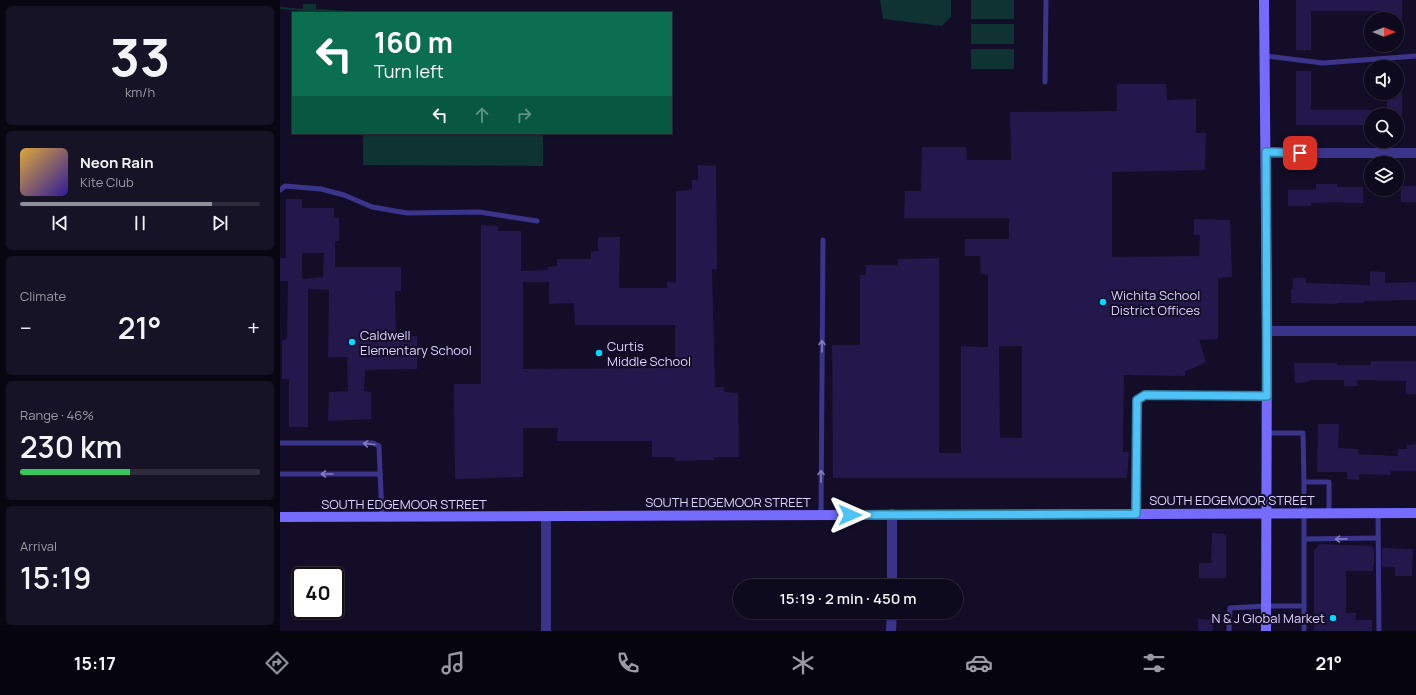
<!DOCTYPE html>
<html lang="en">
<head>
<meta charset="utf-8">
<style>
  :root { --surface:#0e0a1e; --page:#171327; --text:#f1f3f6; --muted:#9b9aa4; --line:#2e2b3c; --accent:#8c9099 }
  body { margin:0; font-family:Manrope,sans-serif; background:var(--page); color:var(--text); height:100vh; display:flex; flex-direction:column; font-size:15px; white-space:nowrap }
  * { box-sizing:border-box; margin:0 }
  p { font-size:13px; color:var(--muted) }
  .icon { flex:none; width:22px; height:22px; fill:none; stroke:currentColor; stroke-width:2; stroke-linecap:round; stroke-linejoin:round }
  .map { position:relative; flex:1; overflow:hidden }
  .details { display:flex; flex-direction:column; gap:6px; padding:6px; background:#080610; width:280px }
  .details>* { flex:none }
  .banner { position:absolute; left:12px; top:12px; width:380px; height:122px; border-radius:0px; box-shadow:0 1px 3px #0004,0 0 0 1px var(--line); background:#0b6e4f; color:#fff; overflow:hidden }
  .needle { width:26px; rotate:90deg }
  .tools { position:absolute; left:1084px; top:12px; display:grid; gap:8px }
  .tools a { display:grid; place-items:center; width:40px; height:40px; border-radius:50%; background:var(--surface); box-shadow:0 1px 3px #0004,0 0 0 1px var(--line); font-size:20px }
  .speed { position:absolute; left:12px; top:567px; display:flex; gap:8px; font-size:20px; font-weight:700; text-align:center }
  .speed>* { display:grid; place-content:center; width:52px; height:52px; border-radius:50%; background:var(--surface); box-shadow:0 1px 3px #0004,0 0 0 1px var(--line); line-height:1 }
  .speed .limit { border:2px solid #111; border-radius:6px; background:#fff; color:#111 }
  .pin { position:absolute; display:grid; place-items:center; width:34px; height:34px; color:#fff; margin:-17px; border-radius:8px; box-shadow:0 2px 6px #0006 }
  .me { position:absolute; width:44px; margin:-22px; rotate:90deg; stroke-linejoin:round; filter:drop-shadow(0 0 3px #0008) }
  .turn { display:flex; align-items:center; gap:14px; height:84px; padding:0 16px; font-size:18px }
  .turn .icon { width:52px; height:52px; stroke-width:2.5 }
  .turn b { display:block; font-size:28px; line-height:34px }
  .lanes { display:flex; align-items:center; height:38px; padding:0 16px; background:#0003; justify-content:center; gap:20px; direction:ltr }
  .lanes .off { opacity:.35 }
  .big { font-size:30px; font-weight:600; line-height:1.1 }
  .details .widget { flex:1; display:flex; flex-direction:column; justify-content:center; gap:6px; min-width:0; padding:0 14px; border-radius:6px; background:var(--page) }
  .details .dial { align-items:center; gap:0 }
  .dial b { font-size:52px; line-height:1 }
  .song { display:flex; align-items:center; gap:12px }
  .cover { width:48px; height:48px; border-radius:6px; background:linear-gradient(135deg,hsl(40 70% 55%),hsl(250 70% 35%)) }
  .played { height:4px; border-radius:2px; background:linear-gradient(90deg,var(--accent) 80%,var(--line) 80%) }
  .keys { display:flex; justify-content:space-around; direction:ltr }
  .heat { display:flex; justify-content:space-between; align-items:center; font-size:22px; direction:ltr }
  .charge { height:6px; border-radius:3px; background:linear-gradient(90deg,#34c759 46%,var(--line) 0) }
  .trip { position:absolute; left:453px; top:579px; width:230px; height:40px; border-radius:20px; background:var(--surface); box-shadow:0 1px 3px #0004,0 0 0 1px var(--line); font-weight:600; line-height:40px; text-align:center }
  .tabs { display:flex; height:64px; justify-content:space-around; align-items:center; background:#06040c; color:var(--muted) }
  .tabs .icon { width:28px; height:28px }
  .tabs .on { color:var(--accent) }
  .tabs b { font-size:18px; color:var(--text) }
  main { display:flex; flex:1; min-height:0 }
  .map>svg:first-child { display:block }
  .green { fill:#0f3232 }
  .building { fill:#24174b; fill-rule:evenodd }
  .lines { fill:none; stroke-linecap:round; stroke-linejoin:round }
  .lane { stroke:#3b348b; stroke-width:5 }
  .street { stroke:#3b348b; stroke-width:10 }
  .secondary { stroke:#756bff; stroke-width:10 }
  .oneway { stroke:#837cbf }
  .route-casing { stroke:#337fa1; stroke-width:10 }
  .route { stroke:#4fc3f7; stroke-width:7 }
  .poi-dot { fill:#00dbff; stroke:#130d28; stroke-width:1.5 }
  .labels { text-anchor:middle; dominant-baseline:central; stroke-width:4; stroke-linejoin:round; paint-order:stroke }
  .poi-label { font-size:13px; fill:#dbd4ff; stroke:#130d28; text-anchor:start }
  .street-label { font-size:13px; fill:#dbd4ff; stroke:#130d28 }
</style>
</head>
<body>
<main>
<section class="details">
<div class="widget dial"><b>33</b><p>km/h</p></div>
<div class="widget">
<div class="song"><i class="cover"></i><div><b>Neon Rain</b><p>Kite Club</p></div></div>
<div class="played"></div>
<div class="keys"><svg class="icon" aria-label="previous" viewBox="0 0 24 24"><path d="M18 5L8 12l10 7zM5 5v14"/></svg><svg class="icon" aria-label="pause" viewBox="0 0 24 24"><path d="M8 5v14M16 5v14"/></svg><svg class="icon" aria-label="next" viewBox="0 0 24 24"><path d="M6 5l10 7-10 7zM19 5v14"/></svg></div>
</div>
<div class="widget"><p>Climate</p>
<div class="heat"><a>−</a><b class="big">21°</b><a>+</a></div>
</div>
<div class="widget"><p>Range · 46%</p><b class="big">230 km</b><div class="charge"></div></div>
<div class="widget"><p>Arrival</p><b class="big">15:19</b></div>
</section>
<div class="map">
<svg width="1136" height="631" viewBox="0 0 1136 631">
  <rect width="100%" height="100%" fill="#130d28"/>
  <g class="green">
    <path d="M 600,0 L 671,0 L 671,17 L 662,26 L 603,19 Z"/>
    <rect x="691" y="0" width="43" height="19"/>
    <path d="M 23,4 L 36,4 L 36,9 L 106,13 L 36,12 L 36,13 L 23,13 L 23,11 L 0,9 L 0,7 L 23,9 Z"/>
    <rect x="691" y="24" width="43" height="20"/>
    <rect x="691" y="49" width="43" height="20"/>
    <path d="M 83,133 L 263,133 L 263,166 L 83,165 Z"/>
  </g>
  <g class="building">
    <path d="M 1016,0 L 1122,0 L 1122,19 L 1107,19 L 1107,11 L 1031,11 L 1031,50 L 1016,50 Z"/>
    <path d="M 1016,71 L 1031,71 L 1031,110 L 1091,110 L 1091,125 L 1016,125 Z"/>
    <path d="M 837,84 L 886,84 L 887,100 L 916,99 L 916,133 L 926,133 L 925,170 L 832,172 L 832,257 L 919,256 L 920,235 L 914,235 L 914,219 L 950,220 L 952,277 L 938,278 L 938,339 L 919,340 L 926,362 L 905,372 L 905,376 L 844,375 L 843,452 L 849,452 L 847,478 L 553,478 L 552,345 L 580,345 L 580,275 L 586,275 L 586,265 L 618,265 L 618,259 L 659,258 L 659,453 L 681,453 L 681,346 L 708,347 L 708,274 L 701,274 L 700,256 L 685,256 L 685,239 L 729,239 L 729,218 L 624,218 L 625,191 L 641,191 L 642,147 L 686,147 L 687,160 L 731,160 L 730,112 L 837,111 ZM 719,346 L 742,346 L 742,438 L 720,438 Z"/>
    <rect x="1107" y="93" width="15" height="22"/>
    <path d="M 418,165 L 436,166 L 437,269 L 432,270 L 435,387 L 444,387 L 444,392 L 458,393 L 459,457 L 434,457 L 434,460 L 395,461 L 395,457 L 372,457 L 372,441 L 277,441 L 278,428 L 243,428 L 243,477 L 175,479 L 174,384 L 201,384 L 201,225 L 218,226 L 218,231 L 241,231 L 241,271 L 268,270 L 268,267 L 277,266 L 277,259 L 311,259 L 311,251 L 318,251 L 318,237 L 340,237 L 339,288 L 387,288 L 387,282 L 396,282 L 396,191 L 412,190 L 412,180 L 418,180 ZM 243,282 L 269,282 L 269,304 L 294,303 L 295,325 L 395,325 L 395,368 L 243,369 Z"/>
    <path d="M 1036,184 L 1057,184 L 1057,187 L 1083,187 L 1083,203 L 1063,203 L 1063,202 L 1031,203 L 1031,206 L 1008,206 L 1008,190 L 1036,190 Z"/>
    <rect x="1121" y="186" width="15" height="16"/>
    <path d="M 6,199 L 22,199 L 22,208 L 54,208 L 54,218 L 59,218 L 59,241 L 55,241 L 55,267 L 121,267 L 121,291 L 115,291 L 116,336 L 137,336 L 137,369 L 85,370 L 84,391 L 91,392 L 91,419 L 48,421 L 49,392 L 68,391 L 67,357 L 48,357 L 49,290 L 28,289 L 28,427 L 9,427 L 9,379 L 2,379 L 2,340 L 7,339 L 8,281 L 0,281 L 0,258 L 6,258 ZM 22,253 L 44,253 L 43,277 L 22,279 Z"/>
    <path d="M 1090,271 L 1105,272 L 1105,283 L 1136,282 L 1136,300 L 1084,301 L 1084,303 L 1057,303 L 1057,304 L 1011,303 L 1011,289 L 1013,289 L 1013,278 L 1026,278 L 1026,283 L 1090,285 Z"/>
    <path d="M 1091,361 L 1136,361 L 1136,394 L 1126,394 L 1126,381 L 1077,380 L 1078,386 L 1064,386 L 1064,380 L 1029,380 L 1029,382 L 1015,383 L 1014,363 L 1057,363 L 1057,365 L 1091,365 Z"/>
    <path d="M 1038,424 L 1059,424 L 1058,448 L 1078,449 L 1078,454 L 1118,456 L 1118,449 L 1127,449 L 1126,445 L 1136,444 L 1136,471 L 1111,471 L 1110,475 L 1079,474 L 1079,480 L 1067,479 L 1067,472 L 1037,472 Z"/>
    <path d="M 932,533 L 946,534 L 946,578 L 919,578 L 919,563 L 931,563 Z"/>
    <path d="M 1040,544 L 1092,546 L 1092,548 L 1094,548 L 1094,566 L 1093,566 L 1093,571 L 1066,571 L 1066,613 L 1076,613 L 1075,620 L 1092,620 L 1092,631 L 1034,631 L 1034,550 Z"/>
    <path d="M 1102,548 L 1133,549 L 1132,576 L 1115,576 L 1115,567 L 1102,567 Z"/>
    <path d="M 918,619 L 933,620 L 933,631 L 918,631 Z"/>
  </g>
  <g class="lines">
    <g class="lane">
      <path d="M 985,56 L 1043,63 L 1136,56"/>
      <path d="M 765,82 L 766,0"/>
      <path d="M 0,190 L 5,186 L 41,189 L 64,195 L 92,207 L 127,213 L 199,212 L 257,221"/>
      <path d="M 987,433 L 1023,433 L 1024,482 L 1049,482 L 1049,513"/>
      <path d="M 0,443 L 93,443 L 99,446 L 102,517"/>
      <path d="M 0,474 L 100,474"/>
      <path d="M 1098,513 L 1099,631"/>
      <path d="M 855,514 L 857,400 L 865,395 L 987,396"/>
      <path d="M 541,515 L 543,240"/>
      <path d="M 1024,539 L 1098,538"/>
      <path d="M 949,631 L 950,608 L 986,606 L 1024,606"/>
      <path d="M 1024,631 L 1024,482"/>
    </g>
    <g class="street">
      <path d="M 986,153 L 1136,153"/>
      <path d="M 987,331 L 1136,331"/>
      <path d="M 266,516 L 266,631"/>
      <path d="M 612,586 L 612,514"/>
      <path d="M 611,631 L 612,612"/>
    </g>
    <g class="secondary">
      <path d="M 984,0 L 987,331 L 986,631"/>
      <path d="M 0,517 L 1136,513"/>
    </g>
  </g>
  <defs><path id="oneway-shaft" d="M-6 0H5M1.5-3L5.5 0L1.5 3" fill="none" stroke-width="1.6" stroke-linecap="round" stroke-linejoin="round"/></defs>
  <g class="oneway">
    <use href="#oneway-shaft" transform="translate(542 346) rotate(-90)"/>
    <use href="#oneway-shaft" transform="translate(89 444) rotate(-175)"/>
    <use href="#oneway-shaft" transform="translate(47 474) rotate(180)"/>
    <use href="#oneway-shaft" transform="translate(541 476) rotate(-90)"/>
    <use href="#oneway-shaft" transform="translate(1061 539) rotate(179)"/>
  </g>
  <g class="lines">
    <defs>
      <path id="route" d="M 570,515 L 856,514 L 857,400 L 865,395 L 987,396 L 986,152 L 1020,153"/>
    </defs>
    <use href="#route" class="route-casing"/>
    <use href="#route" class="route"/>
  </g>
  <g class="poi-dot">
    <circle cx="823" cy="302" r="4"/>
    <circle cx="72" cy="342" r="4"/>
    <circle cx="319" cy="353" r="4"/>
    <circle cx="1053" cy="618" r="4"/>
  </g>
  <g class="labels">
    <g class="poi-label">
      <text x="831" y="295">Wichita School<tspan x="831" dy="15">District Offices</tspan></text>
      <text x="80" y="335">Caldwell<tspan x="80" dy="15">Elementary School</tspan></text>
      <text x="327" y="346">Curtis<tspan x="327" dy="15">Middle School</tspan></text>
      <text x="1045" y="618" text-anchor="end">N &amp; J Global Market</text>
    </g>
    <g class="street-label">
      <text x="952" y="500">SOUTH EDGEMOOR STREET</text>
      <text x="448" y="502">SOUTH EDGEMOOR STREET</text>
      <text x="124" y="504">SOUTH EDGEMOOR STREET</text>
    </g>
  </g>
</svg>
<div class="tools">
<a><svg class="needle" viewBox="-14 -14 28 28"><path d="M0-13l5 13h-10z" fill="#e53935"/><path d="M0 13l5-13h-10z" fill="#9b9aa4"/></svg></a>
<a><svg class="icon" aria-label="sound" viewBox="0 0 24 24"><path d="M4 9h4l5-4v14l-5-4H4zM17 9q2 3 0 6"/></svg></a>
<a><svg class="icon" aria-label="search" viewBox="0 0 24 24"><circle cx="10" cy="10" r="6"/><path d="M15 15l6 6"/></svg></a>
<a><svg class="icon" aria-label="layers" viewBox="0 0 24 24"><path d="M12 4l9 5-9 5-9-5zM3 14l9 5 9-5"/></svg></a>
</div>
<div class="speed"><div class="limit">40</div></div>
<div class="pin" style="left:1020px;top:153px;background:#d93025"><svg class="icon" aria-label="arrive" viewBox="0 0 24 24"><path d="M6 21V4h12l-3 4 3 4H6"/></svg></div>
<svg class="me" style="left:570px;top:515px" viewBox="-20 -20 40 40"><path d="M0-17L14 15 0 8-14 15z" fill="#4fc3f7" stroke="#fff" stroke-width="4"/></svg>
<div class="trip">15:19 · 2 min · 450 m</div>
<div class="banner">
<div class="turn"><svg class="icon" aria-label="left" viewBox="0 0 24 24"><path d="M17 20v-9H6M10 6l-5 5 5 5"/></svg><div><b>160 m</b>Turn left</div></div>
<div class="lanes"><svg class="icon" aria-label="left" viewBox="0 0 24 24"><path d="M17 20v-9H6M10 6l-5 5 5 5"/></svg><svg class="icon off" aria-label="ahead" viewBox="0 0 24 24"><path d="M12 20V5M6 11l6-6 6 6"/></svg><svg class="icon off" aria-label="right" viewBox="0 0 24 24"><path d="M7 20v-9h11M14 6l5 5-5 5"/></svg></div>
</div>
</div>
</main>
<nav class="tabs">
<b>15:17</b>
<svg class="icon on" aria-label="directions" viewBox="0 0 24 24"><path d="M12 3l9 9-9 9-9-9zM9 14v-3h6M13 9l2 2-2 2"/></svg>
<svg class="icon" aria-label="music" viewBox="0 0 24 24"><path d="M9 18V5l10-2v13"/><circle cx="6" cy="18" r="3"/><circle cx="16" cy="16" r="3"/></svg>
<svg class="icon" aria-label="phone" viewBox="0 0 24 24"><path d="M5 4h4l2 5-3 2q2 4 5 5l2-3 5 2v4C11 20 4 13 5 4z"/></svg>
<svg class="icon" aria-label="climate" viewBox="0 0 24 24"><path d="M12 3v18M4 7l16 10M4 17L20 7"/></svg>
<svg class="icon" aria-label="car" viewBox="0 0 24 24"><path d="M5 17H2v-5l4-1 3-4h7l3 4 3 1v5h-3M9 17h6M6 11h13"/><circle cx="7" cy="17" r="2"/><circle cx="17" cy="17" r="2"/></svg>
<svg class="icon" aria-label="filters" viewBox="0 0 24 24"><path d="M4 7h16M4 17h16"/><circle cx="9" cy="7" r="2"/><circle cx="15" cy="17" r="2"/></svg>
<b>21°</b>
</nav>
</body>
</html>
